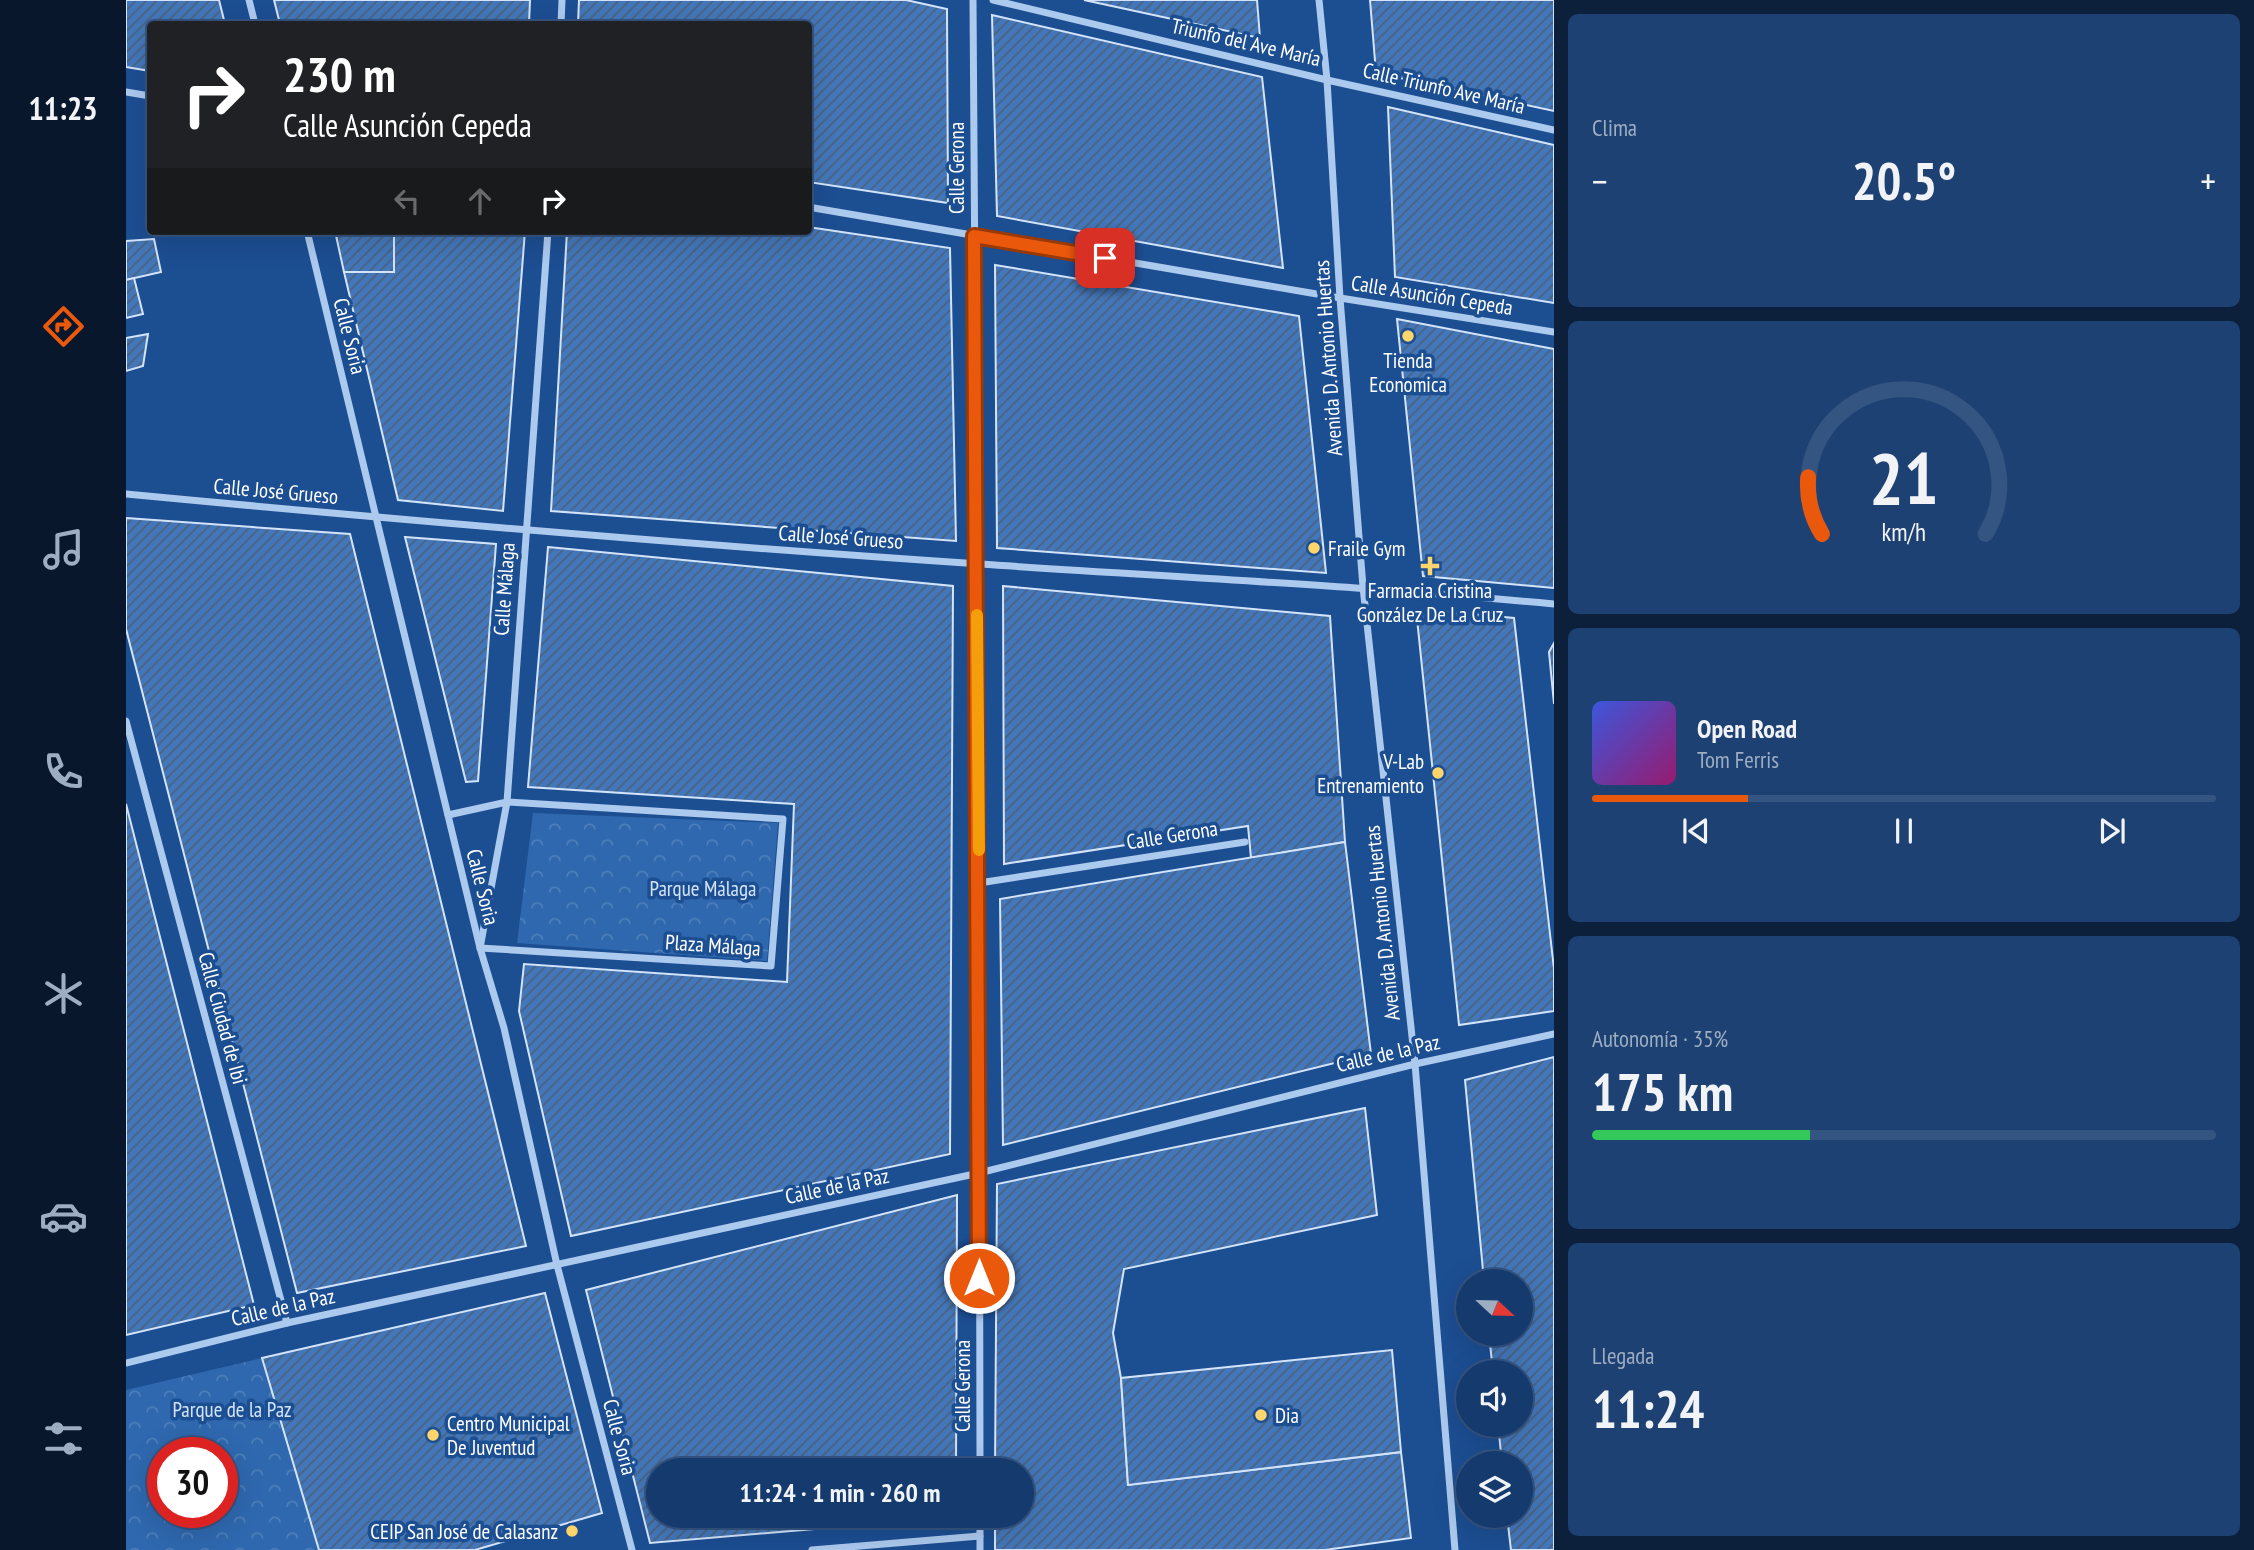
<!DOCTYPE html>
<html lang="es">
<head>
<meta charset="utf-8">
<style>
  :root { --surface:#153a6e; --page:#1e4173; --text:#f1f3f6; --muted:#9dadc2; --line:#345481; --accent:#ea580c }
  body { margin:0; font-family:"PT Sans Narrow",sans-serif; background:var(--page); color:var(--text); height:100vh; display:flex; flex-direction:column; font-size:26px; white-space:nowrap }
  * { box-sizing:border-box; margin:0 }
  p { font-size:23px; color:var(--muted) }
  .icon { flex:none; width:38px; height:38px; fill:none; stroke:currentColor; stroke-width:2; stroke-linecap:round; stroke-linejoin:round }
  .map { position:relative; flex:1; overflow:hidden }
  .drawer { display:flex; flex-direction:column; gap:14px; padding:14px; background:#0c203c; width:700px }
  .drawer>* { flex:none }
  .hud { position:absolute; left:21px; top:21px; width:665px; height:214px; border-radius:7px; box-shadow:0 7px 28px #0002,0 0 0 2px var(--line); background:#202124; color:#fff; overflow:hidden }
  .needle { width:46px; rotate:112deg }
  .buttons { position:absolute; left:1330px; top:1269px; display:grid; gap:14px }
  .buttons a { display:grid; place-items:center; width:77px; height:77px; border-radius:50%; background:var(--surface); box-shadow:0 7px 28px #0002,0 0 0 2px var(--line); font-size:35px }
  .speed { position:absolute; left:21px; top:1437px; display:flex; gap:14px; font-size:35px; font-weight:700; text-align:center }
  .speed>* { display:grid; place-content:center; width:91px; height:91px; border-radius:50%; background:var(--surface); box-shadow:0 7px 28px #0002,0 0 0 2px var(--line); line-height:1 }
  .speed .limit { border:10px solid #d22; background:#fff; color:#111 }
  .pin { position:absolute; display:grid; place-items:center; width:60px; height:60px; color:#fff; margin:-30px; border-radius:14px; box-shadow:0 4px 10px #0006 }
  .me { position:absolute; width:77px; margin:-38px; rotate:0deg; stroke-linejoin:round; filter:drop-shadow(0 0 5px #0008) }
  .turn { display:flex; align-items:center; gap:24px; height:147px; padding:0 21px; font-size:32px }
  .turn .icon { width:91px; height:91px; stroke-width:2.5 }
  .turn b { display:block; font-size:49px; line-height:60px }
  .lanes { display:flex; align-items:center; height:66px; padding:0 21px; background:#0003; justify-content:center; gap:35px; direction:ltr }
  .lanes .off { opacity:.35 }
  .big { font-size:52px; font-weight:800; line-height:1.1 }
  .drawer .widget { flex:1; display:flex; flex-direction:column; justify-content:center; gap:10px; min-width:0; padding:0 24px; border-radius:10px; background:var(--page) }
  .drawer .dial { align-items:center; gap:0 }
  .dial svg { height:182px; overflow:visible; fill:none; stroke:var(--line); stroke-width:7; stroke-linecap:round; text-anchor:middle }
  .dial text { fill:var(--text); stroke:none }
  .song { display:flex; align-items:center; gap:21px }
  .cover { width:84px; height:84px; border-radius:10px; background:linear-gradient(135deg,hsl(230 70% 55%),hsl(320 70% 35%)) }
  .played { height:7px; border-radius:4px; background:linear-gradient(90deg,var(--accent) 25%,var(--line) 25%) }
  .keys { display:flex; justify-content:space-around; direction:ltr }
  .heat { display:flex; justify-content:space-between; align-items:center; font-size:38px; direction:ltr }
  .charge { height:10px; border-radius:5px; background:linear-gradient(90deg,#34c759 35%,var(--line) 0) }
  .trip { position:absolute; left:520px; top:1458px; width:388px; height:70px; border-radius:35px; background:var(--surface); box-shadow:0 7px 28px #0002,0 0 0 2px var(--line); font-weight:800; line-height:70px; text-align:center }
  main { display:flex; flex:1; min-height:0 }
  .tabs { display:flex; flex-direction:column; width:126px; justify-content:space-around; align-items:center; background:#08172c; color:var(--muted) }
  .tabs .icon { width:49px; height:49px }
  .tabs .active { color:var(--accent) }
  .tabs b { font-size:32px; color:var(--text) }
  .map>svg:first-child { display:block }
  .park { fill:url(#park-crowns); fill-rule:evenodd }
  .building { fill:url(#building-hatch); stroke:#d3e4fa; stroke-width:2 }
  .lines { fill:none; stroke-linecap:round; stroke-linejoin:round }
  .street { stroke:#acc9ee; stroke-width:7 }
  .route-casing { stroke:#983908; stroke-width:18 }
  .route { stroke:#ea580c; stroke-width:12 }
  .slow { stroke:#f59e0b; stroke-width:12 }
  .poi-dot { fill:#fed56a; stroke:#1c4e92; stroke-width:2.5 }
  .labels { text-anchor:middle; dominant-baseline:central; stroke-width:7; stroke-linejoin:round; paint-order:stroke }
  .street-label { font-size:21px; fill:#fff; stroke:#1c4e92 }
  .poi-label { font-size:21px; fill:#fff; stroke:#1c4e92; text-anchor:start }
  .park-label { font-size:21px; fill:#d3e4fa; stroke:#1c4e92 }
</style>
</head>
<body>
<main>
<nav class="tabs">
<b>11:23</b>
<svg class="icon active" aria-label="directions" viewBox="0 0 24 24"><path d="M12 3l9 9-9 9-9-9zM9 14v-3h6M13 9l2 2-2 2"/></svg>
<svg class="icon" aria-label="music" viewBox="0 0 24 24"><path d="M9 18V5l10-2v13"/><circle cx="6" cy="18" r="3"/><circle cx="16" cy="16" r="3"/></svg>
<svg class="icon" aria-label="phone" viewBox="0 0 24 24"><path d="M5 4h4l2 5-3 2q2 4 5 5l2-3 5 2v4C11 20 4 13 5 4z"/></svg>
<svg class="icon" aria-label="climate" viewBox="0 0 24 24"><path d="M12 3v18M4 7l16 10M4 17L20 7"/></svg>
<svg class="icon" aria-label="car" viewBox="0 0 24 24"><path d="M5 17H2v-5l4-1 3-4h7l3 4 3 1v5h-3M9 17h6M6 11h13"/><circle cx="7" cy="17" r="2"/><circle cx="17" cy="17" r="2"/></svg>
<svg class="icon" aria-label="filters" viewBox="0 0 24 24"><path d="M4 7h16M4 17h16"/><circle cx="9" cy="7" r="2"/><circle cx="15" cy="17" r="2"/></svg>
</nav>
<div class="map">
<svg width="1428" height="1550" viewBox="0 0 1428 1550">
  <defs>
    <pattern id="park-crowns" width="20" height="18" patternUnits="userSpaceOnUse" patternTransform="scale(1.75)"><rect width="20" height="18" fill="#2f68af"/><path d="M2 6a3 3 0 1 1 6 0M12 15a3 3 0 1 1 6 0" fill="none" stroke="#4e7fbb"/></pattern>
    <pattern id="building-hatch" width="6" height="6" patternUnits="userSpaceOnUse" patternTransform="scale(1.75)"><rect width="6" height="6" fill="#4477b9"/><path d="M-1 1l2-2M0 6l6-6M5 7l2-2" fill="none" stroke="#486282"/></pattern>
  </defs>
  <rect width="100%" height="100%" fill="#1c4e92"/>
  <g class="park">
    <path d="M 407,813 L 652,823 L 641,961 L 391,943 Z"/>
    <path d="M 136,1358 L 193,1550 L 0,1550 L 0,1390 ZM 37,1452 L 96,1452 L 96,1512 L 37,1512 Z"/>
  </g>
  <g class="building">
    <path d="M 0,0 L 93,0 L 99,24 L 24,24 L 24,71 L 0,67 Z"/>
    <path d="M 148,0 L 404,0 L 403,24 L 154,24 Z"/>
    <path d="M 453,0 L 780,0 L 821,9 L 822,203 L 682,182 L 682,24 L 452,24 Z"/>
    <path d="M 958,0 L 1131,0 L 1134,38 Z"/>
    <path d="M 1244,0 L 1428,0 L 1428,111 L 1250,73 Z"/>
    <path d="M 866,15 L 1136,77 L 1157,268 L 871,216 Z"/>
    <path d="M 1262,107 L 1428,145 L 1428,303 L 1269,277 Z"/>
    <path d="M 682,227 L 824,248 L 830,541 L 425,511 L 441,231 L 682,231 Z"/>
    <path d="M 209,231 L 268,231 L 268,272 L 218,272 Z"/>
    <path d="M 268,231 L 399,231 L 377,511 L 272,500 L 218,272 L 268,272 Z"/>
    <path d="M 28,239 L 35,272 L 0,280 L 0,241 Z"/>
    <path d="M 869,265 L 1173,316 L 1200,573 L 871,548 Z"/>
    <path d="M 8,278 L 17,314 L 0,318 L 0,280 Z"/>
    <path d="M 1271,319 L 1428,349 L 1428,588 L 1297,576 Z"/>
    <path d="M 22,334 L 17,366 L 0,371 L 0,338 Z"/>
    <path d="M 0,518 L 224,534 L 400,1246 L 171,1293 L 0,629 Z"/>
    <path d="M 279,537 L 370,544 L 352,781 L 340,782 Z"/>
    <path d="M 422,547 L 827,586 L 824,1154 L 445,1236 L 393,1011 L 398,964 L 661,982 L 668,804 L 402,787 Z"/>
    <path d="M 877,586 L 1204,616 L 1219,842 L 1125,858 L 1122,826 L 878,864 Z"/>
    <path d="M 1290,609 L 1388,618 L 1428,969 L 1428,1011 L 1333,1025 Z"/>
    <path d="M 1428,643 L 1428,704 L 1423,652 Z"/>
    <path d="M 0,804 L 128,1305 L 0,1335 Z"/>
    <path d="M 1219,842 L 1245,1054 L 877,1145 L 874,899 Z"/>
    <path d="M 1428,1057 L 1428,1550 L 1385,1550 L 1381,1516 L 1395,1516 L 1395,1463 L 1376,1463 L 1372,1424 L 1395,1424 L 1395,1372 L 1367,1372 L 1363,1334 L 1395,1334 L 1395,1281 L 1358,1281 L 1339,1080 Z"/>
    <path d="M 1239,1108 L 1251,1215 L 998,1269 L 987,1333 L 995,1378 L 1002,1485 L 1275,1452 L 1285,1538 L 1199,1550 L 869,1550 L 869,1516 L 896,1516 L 896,1470 L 869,1470 L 871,1184 Z"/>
    <path d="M 831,1195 L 830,1470 L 532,1470 L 532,1516 L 830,1517 L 524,1543 L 460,1290 Z"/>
    <path d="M 419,1293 L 476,1513 L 349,1550 L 193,1550 L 136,1358 Z"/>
    <path d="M 1266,1350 L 1275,1452 L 1002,1485 L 995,1378 Z"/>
  </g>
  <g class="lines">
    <g class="street">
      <path d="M 123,0 L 129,24"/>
      <path d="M 847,0 L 853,883 L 854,1470"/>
      <path d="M 867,0 L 1201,80 L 1428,130"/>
      <path d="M 1193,0 L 1201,80 L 1214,298 L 1237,587 L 1289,1064 L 1329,1550"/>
      <path d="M 435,24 L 436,0"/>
      <path d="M 0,92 L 24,96"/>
      <path d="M 682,207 L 1214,298 L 1428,332"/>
      <path d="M 181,231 L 354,948 L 378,1028 L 431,1265 L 506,1550"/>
      <path d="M 0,494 C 284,521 569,545 854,564 C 1045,577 1237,586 1428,604"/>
      <path d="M 0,721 L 161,1323"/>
      <path d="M 322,815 L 381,802 L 657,819 L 645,966 L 354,948 L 381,802 L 422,231"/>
      <path d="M 853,883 L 1119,842"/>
      <path d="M 0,1363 L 161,1323 L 853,1173 L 1289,1064 L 1428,1034"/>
      <path d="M 854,1516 L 854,1550"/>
      <path d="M 686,1550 L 854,1536"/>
    </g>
  </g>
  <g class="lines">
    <defs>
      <path id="route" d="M 853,1278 L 848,236 L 979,258"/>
    </defs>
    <use href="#route" class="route-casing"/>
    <use href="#route" class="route"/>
    <path class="slow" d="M 851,615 L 853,850"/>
  </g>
  <g class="poi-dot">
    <circle cx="1282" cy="336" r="7"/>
    <circle cx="1188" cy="548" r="7"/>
    <path d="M1300.5 555.5h7v7h7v7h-7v7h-7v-7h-7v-7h7z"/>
    <circle cx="1312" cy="773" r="7"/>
    <circle cx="1135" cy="1415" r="7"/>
    <circle cx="307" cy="1435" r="7"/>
    <circle cx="446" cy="1531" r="7"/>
  </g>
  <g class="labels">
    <g class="street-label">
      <text transform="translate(1120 42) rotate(13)">Triunfo del Ave María</text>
      <text transform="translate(1318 88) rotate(13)">Calle Triunfo Ave María</text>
      <text transform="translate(830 168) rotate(-90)">Calle Gerona</text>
      <text transform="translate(1306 295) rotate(9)">Calle Asunción Cepeda</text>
      <text transform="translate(224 336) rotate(76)">Calle Soria</text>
      <text transform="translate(1202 358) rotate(-94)">Avenida D. Antonio Huertas</text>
      <text transform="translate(150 491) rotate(5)">Calle José Grueso</text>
      <text transform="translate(715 537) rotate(4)">Calle José Grueso</text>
      <text transform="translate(378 589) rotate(-86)">Calle Málaga</text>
      <text transform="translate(1046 835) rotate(-9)">Calle Gerona</text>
      <text transform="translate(357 887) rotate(76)">Calle Soria</text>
      <text transform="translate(1256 923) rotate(-96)">Avenida D. Antonio Huertas</text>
      <text transform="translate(587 945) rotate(4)">Plaza Málaga</text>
      <text transform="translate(97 1018) rotate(75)">Calle Ciudad de Ibi</text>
      <text transform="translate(1262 1053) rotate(-13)">Calle de la Paz</text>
      <text transform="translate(711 1186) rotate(-12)">Calle de la Paz</text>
      <text transform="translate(157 1307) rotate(-13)">Calle de la Paz</text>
      <text transform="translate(836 1386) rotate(-90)">Calle Gerona</text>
      <text transform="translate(494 1437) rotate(75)">Calle Soria</text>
    </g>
    <g class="poi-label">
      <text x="1282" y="360" text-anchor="middle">Tienda<tspan x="1282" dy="24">Economica</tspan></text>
      <text x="1202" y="548">Fraile Gym</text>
      <text x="1304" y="590" text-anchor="middle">Farmacia Cristina<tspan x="1304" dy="24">González De La Cruz</tspan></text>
      <text x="1298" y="761" text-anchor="end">V-Lab<tspan x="1298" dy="24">Entrenamiento</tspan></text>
      <text x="1149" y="1415">Dia</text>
      <text x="321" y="1423">Centro Municipal<tspan x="321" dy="24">De Juventud</tspan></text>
      <text x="432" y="1531" text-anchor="end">CEIP San José de Calasanz</text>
    </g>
    <g class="park-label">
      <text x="577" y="888">Parque Málaga</text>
      <text x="106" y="1409">Parque de la Paz</text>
    </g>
  </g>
</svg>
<div class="buttons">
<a><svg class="needle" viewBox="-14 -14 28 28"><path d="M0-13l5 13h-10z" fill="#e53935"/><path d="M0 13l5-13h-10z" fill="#9dadc2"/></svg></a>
<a><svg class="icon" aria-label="sound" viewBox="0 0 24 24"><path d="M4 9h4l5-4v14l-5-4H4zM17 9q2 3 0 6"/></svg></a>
<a><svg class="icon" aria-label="layers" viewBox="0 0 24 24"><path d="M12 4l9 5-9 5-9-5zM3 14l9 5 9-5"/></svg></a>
</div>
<div class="speed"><div class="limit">30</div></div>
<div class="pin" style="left:979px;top:258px;background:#d93025"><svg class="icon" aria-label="arrive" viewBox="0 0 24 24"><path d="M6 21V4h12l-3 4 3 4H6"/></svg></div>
<svg class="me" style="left:853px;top:1278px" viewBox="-20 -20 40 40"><circle r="17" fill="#ea580c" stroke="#fff" stroke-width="3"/><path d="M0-11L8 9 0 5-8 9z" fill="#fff"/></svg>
<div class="trip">11:24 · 1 min · 260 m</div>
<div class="hud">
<div class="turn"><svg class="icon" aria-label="right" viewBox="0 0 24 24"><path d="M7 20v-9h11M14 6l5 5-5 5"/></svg><div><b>230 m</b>Calle Asunción Cepeda</div></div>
<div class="lanes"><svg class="icon off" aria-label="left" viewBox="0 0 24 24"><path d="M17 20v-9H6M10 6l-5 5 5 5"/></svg><svg class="icon off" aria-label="ahead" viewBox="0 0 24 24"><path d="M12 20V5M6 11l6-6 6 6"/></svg><svg class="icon" aria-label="right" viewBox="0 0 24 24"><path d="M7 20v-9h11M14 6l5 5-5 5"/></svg></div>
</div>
</div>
<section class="drawer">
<div class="widget"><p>Clima</p>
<div class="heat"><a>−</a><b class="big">20.5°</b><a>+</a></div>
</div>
<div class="widget dial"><svg viewBox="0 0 100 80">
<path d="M14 69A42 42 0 1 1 86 69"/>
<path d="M14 69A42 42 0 0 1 8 44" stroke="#ea580c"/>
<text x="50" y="56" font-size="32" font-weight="700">21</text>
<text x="50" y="72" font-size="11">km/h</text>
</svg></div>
<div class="widget">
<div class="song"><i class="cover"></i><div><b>Open Road</b><p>Tom Ferris</p></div></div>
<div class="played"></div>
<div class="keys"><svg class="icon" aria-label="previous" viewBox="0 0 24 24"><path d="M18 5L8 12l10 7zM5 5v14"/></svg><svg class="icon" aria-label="pause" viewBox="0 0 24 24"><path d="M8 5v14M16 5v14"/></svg><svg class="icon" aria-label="next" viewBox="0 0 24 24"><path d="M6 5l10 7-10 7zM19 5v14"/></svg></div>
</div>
<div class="widget"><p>Autonomía · 35%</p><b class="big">175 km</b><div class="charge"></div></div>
<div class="widget"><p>Llegada</p><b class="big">11:24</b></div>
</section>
</main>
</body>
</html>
